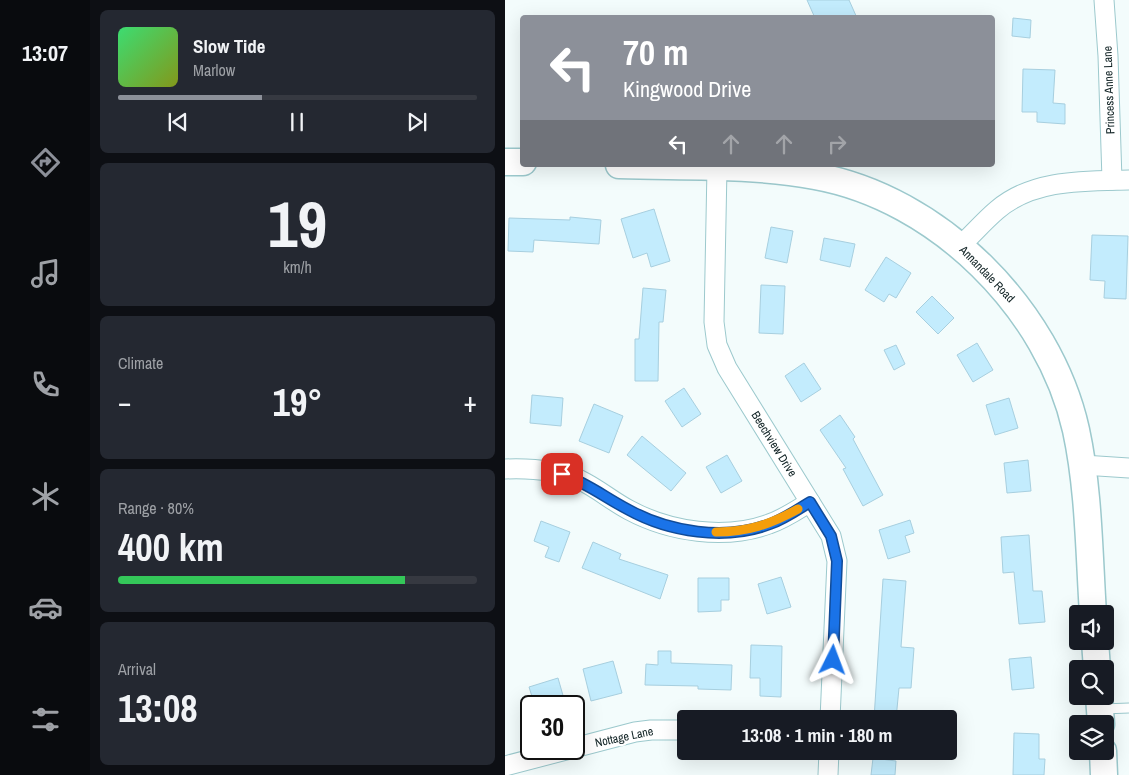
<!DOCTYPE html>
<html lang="en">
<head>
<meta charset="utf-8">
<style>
  :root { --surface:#171b24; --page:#242831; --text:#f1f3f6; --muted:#9ea1a6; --line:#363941; --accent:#8c9099 }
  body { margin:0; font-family:"Archivo Narrow",sans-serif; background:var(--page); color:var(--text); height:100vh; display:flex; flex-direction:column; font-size:19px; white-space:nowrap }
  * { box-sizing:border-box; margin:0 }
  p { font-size:16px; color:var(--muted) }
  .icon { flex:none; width:28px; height:28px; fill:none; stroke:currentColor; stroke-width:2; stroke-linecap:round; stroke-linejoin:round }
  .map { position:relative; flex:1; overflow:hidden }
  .sheet { display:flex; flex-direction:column; gap:10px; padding:10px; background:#0d0f14; width:415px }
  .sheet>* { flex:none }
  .top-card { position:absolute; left:15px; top:15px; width:475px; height:152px; border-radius:5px; box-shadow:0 5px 20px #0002; background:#8c9099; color:#fff; overflow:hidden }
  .buttons { position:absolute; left:564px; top:605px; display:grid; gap:10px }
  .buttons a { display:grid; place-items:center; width:45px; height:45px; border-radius:5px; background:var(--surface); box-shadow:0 5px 20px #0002; font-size:25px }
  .speed { position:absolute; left:15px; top:695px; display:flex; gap:10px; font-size:25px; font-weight:700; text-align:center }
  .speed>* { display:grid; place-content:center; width:65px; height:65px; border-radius:50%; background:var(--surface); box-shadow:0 5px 20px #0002; line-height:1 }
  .speed .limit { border:2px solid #111; border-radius:8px; background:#fff; color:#111 }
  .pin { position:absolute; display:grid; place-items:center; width:42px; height:42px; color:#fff; margin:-21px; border-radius:10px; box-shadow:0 2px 8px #0006 }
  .me { position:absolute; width:55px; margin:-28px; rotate:3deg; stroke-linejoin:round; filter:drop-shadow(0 0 4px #0008) }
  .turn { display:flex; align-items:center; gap:18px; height:105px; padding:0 20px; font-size:22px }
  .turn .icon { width:65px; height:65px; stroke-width:2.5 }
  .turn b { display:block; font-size:35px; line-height:42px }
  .lanes { display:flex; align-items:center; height:48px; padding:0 20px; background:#0003; justify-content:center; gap:25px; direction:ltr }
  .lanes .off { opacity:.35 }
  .big { font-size:38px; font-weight:700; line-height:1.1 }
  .sheet .tile { flex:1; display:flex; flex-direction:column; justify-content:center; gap:8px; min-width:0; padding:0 18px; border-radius:8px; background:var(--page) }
  .sheet .dial { align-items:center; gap:0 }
  .dial b { font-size:65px; line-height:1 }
  .song { display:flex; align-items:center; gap:15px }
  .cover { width:60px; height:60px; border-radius:8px; background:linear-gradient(135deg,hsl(140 70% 55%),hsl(70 70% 35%)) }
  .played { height:5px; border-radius:2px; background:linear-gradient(90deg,var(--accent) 40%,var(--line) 40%) }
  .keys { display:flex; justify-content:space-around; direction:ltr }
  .heat { display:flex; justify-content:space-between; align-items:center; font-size:28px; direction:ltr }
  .charge { height:8px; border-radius:4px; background:linear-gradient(90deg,#34c759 80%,var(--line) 0) }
  .trip { position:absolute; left:172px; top:710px; width:280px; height:50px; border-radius:5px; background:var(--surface); box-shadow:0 5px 20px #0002; font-weight:700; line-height:50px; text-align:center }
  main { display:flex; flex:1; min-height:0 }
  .tabs { display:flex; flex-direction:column; width:90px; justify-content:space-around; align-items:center; background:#090b0e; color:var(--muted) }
  .tabs .icon { width:35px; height:35px }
  .tabs .current { color:var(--accent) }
  .tabs b { font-size:22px; color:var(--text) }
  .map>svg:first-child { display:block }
  .building { fill:#c3ecfd; stroke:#a7cfdf }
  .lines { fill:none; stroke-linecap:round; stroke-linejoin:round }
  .service-casing { stroke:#9cc9cd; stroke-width:11 }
  .minor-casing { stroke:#9cc9cd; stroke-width:21 }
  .secondary-casing { stroke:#9cc9cd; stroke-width:29 }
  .service { stroke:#fff; stroke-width:9 }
  .minor { stroke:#fff; stroke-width:19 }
  .secondary { stroke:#fff; stroke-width:26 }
  .route-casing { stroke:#114b97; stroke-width:12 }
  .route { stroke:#1a73e8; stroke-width:9 }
  .slow { stroke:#f59e0b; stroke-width:9 }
  .labels { text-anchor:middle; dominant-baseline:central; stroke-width:4.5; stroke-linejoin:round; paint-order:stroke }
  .street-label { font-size:12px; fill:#0f2123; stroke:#fff }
</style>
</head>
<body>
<main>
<nav class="tabs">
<b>13:07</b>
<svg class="icon current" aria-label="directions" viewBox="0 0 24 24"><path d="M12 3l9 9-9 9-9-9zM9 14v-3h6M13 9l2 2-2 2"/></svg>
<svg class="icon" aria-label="music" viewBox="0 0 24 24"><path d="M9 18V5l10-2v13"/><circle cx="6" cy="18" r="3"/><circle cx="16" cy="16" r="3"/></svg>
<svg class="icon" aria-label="phone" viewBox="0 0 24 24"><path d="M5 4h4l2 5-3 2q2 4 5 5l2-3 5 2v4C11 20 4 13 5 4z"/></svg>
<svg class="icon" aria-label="climate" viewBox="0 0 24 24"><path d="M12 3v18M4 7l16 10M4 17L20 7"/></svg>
<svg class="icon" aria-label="car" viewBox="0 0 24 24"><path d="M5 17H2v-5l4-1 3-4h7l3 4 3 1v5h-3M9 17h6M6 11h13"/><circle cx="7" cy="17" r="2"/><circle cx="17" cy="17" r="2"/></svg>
<svg class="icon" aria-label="filters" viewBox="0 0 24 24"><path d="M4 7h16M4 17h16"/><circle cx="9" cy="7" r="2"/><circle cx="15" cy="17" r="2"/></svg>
</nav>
<section class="sheet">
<div class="tile">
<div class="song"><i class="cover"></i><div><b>Slow Tide</b><p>Marlow</p></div></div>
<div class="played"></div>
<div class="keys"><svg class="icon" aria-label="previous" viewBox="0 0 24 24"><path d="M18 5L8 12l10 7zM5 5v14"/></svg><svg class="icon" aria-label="pause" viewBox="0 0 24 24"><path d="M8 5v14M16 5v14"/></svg><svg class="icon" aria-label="next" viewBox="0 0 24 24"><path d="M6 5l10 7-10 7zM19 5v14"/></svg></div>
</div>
<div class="tile dial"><b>19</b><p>km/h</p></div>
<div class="tile"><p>Climate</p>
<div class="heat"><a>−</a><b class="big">19°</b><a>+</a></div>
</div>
<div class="tile"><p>Range · 80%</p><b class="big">400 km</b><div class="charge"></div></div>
<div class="tile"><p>Arrival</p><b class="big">13:08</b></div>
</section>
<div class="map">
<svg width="624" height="775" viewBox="0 0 624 775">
  <rect width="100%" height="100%" fill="#f3fcfc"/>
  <g class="building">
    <path d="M 302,0 L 344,0 L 352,18 L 310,18 Z"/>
    <path d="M 508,18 L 526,20 L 525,38 L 507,36 Z"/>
    <path d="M 518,69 L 550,70 L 548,103 L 560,104 L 560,124 L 532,122 L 532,112 L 517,112 Z"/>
    <path d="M 149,209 L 165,261 L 146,267 L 142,253 L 128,258 L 116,219 Z"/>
    <path d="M 65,217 L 96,220 L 94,244 L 29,240 L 28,252 L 3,251 L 4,218 L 65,220 Z"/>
    <path d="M 266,227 L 288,231 L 282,263 L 260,258 Z"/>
    <path d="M 587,235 L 623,236 L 621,299 L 599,298 L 600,281 L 585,280 Z"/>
    <path d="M 319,238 L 350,244 L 345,267 L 315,260 Z"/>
    <path d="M 381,257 L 406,273 L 391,298 L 384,294 L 379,302 L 360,290 Z"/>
    <path d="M 256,285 L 280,286 L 278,334 L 254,333 Z"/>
    <path d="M 138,288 L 161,290 L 158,322 L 154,322 L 153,381 L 130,381 L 130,339 L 134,339 Z"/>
    <path d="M 427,296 L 449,318 L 433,334 L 411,312 Z"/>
    <path d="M 472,343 L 488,370 L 468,382 L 452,355 Z"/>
    <path d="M 391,345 L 400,364 L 389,370 L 379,350 Z"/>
    <path d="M 299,363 L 316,389 L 296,402 L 280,376 Z"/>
    <path d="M 179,388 L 196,414 L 177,427 L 160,401 Z"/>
    <path d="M 27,395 L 58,398 L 56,426 L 25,423 Z"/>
    <path d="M 504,398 L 513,428 L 490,435 L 481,405 Z"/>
    <path d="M 89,404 L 118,416 L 104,453 L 74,441 Z"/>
    <path d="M 335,415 L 350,437 L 348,439 L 378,495 L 358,506 L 338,469 L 341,468 L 315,430 Z"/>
    <path d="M 137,436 L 181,473 L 166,491 L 122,455 Z"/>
    <path d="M 222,455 L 237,481 L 216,493 L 201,467 Z"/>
    <path d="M 523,460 L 526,491 L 502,493 L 499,463 Z"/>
    <path d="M 405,520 L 409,533 L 400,536 L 405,552 L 383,559 L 374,530 Z"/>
    <path d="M 36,521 L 65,532 L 54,562 L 40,557 L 44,547 L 29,541 Z"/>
    <path d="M 524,535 L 528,591 L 537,591 L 540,622 L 514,624 L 509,572 L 498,573 L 496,537 Z"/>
    <path d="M 88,542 L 116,554 L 114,559 L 163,575 L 155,599 L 77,568 Z"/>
    <path d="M 276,577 L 286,607 L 262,614 L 253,584 Z"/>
    <path d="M 193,578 L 224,578 L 224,600 L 216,600 L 216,611 L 193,612 Z"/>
    <path d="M 378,579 L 401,581 L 396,647 L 409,648 L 406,688 L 394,688 L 391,719 L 369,719 Z"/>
    <path d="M 246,645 L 277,646 L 276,697 L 255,696 L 255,678 L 245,678 Z"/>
    <path d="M 153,651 L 166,651 L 166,663 L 227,665 L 226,690 L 193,689 L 193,686 L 140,685 L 141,664 L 153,665 Z"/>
    <path d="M 526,657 L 529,688 L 507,690 L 504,659 Z"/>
    <path d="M 108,661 L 117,693 L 86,701 L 78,669 Z"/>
    <path d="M 53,678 L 61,706 L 30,706 L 24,687 Z"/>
    <path d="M 509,733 L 534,734 L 534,759 L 540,759 L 539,775 L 508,775 Z"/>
    <path d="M 368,758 L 391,761 L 390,775 L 366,775 Z"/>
  </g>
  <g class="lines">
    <defs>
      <path id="service" d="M 598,709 L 624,708"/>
      <g id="minor">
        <path d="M 599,0 L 603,56 L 607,180"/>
        <path d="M 212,168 L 209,322 L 212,345 L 222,368 L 326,536 L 332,561 L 325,719"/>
        <path d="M 456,245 C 468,234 479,221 492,210 C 528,179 579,181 624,180"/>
        <path d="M 578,465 L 624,468"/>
        <path d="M 0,469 C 25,468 52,470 75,480 C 92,488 107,501 124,510 C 165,532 220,540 264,524 C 279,519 292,510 305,502"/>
        <path d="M 0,766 L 130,732 L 146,730 L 181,730"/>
        <path d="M 323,775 L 324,751"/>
      </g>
      <g id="secondary">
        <path d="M 0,162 L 18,162"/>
        <path d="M 114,165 C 179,167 246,164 310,176 C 433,198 544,309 571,430 C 584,490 584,553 588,614"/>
        <path d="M 590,641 L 592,669"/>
        <path d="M 594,696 L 596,724"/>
        <path d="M 598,751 L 599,775"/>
      </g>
    </defs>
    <use href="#service" class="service-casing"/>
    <use href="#minor" class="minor-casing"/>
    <use href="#secondary" class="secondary-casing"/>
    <use href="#service" class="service"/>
    <use href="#minor" class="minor"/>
    <use href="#secondary" class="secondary"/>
  </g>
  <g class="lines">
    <defs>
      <path id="route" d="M 57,474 C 82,483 101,498 124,510 C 164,532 220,541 265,524 C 279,519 292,510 305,502 L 326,536 L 332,561 L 328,660"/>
    </defs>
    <use href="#route" class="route-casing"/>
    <use href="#route" class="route"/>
    <path class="slow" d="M 211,532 C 243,532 266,524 293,509"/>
  </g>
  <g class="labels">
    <g class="street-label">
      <text transform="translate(604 90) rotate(-92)">Princess Anne Lane</text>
      <text transform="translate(482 274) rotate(46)">Annandale Road</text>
      <text transform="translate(269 444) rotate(58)">Beechview Drive</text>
      <text transform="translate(119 737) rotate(-12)">Nottage Lane</text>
    </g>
  </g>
</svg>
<div class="buttons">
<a><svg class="icon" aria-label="sound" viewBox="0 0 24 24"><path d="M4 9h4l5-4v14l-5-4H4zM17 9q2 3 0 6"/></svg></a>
<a><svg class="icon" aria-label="search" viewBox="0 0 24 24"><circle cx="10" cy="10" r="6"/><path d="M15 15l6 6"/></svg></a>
<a><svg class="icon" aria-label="layers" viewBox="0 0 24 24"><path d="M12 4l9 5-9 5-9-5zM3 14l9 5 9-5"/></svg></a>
</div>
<div class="speed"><div class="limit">30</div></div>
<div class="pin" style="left:57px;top:474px;background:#d93025"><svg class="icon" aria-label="arrive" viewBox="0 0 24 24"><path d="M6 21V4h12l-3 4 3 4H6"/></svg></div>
<svg class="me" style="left:328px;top:660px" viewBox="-20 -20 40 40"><path d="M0-17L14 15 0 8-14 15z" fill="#1a73e8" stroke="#fff" stroke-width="4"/></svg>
<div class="trip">13:08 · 1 min · 180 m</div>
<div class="top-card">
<div class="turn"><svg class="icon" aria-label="left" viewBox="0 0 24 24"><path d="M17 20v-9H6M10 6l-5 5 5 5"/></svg><div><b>70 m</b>Kingwood Drive</div></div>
<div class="lanes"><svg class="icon" aria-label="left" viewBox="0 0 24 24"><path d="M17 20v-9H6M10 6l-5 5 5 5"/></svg><svg class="icon off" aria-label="ahead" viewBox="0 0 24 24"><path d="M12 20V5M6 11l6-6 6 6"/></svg><svg class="icon off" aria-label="ahead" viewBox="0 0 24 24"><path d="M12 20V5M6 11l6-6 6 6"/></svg><svg class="icon off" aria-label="right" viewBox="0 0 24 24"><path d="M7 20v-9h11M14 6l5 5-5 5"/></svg></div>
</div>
</div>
</main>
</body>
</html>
